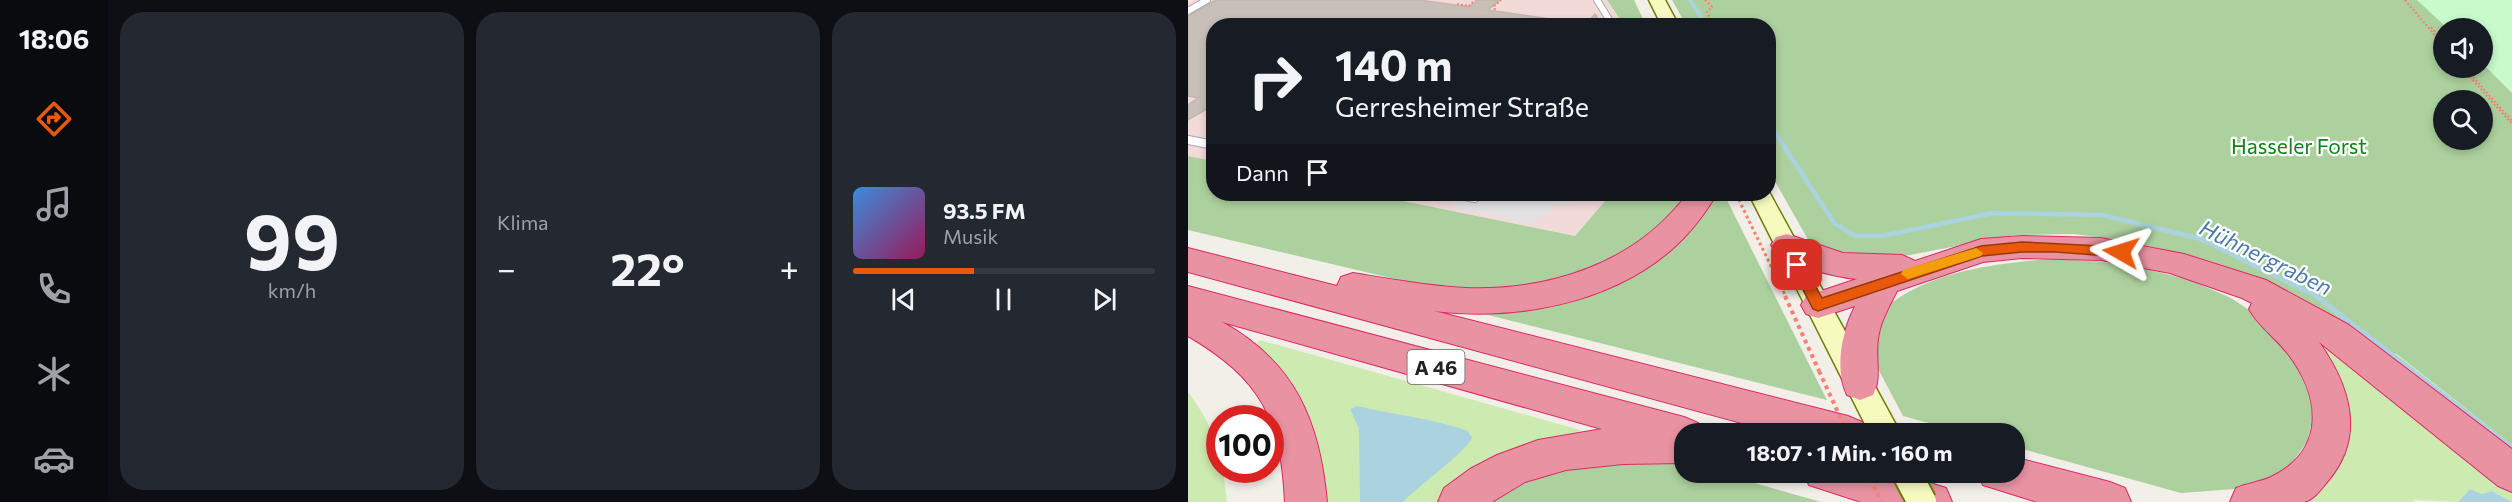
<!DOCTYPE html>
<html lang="de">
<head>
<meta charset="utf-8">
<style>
  :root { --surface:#171b24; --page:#242831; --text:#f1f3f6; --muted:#9ea1a6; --line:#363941; --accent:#ea580c }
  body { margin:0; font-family:Commissioner,sans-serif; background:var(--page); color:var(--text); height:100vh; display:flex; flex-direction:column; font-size:22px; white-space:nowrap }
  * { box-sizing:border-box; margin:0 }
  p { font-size:20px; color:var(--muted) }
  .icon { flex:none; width:33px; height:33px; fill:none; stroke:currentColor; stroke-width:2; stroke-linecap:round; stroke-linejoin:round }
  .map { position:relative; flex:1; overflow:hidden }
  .details { display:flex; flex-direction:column; gap:12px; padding:12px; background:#0d0f14; width:1080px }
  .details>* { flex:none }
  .hud { position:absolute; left:18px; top:18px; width:570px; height:183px; border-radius:24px; box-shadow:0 3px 9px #0003; background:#171b24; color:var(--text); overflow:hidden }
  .controls { position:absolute; left:1245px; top:18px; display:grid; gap:12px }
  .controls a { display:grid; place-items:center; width:60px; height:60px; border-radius:50%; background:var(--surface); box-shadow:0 3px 9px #0003; font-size:30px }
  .speed { position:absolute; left:18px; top:405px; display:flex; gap:12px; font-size:30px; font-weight:700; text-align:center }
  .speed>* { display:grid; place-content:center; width:78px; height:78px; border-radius:50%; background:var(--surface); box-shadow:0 3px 9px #0003; line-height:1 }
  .speed .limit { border:9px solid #d22; background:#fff; color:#111 }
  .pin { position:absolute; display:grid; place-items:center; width:51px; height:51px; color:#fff; margin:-26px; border-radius:12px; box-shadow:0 3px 9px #0006 }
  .me { position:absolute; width:66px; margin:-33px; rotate:276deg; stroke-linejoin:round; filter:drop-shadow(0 0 4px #0008) }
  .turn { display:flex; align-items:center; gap:21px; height:126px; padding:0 30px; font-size:27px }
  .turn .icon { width:78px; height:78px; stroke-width:2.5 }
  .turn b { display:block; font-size:42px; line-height:51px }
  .then { display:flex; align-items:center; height:57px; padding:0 30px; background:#0003; gap:12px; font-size:22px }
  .big { font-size:45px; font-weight:700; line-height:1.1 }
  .details .tile { flex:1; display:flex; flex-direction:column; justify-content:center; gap:9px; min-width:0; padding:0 21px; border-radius:24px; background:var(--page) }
  .details .dial { align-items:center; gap:0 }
  .dial b { font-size:78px; line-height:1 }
  .song { display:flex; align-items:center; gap:18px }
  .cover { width:72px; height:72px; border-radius:9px; background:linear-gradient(135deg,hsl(210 70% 55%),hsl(330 70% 35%)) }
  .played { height:6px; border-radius:3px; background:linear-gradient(90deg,var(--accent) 40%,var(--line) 40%) }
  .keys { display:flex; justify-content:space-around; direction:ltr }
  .heat { display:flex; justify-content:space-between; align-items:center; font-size:33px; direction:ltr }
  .details .tiles { flex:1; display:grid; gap:12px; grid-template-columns:repeat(3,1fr) }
  .trip { position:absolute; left:486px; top:423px; width:351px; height:60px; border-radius:24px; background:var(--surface); box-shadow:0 3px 9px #0003; font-weight:700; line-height:60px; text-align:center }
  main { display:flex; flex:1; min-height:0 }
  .menu { display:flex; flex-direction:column; width:108px; justify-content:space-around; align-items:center; background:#090b0e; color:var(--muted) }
  .menu .icon { width:42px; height:42px }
  .menu .selected { color:var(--accent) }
  .menu b { font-size:27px; color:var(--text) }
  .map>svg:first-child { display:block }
  .commercial { fill:#f2dad9 }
  .grass { fill:#cdebb0 }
  .forest { fill:#add19e; fill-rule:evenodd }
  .park { fill:#c8facc }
  .parking { fill:#e2e2e2 }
  .water { fill:#aad3df }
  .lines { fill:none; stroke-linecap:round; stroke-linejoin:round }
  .stream-far2 { stroke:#aad3df; stroke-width:4 }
  .stream-far1 { stroke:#aad3df; stroke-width:4.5 }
  .stream { stroke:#aad3df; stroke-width:5 }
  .building { fill:#c7bfb8; stroke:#c4b6ab; stroke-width:1.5 }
  .lane-far1-casing { stroke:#a9a9a9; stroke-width:8 }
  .lane-casing { stroke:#a9a9a9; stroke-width:10 }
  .secondary-casing { stroke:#707d05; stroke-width:3 }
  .highway-casing { stroke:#dc2a67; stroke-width:2 }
  .path-far2 { stroke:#fa8072; stroke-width:2; stroke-dasharray:2 2; stroke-linecap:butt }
  .path-far1 { stroke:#fa8072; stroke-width:3; stroke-dasharray:3 3; stroke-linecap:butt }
  .path { stroke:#fa8072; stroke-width:4; stroke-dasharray:4 4; stroke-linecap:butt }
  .lane-far1 { stroke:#fff; stroke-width:6 }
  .lane { stroke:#fff; stroke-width:8 }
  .secondary { fill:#f7fabf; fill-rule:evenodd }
  .highway { fill:#e892a2; fill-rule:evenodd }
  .secondary-bridge-casing { stroke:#707d05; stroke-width:32; stroke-linecap:butt }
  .path-bridge { stroke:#fa8072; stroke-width:4; stroke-dasharray:4 4; stroke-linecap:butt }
  .secondary-bridge { stroke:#f7fabf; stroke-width:28 }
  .route { fill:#ea580c; stroke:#983908; stroke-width:1.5 }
  .slow { fill:#f59e0b }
  .labels { text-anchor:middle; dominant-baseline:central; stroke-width:4.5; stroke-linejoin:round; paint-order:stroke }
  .shield { fill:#fff; stroke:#646464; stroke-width:1.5 }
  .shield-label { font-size:20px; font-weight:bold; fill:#222 }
  .park-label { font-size:21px; fill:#0c8416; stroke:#fff }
  .water-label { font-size:22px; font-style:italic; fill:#4a7aab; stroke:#fff }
</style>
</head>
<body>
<main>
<nav class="menu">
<b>18:06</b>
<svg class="icon selected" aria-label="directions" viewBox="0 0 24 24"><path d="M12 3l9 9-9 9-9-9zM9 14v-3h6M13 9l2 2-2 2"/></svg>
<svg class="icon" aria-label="music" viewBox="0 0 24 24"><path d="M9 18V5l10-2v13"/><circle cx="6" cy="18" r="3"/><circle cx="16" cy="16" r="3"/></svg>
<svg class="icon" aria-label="phone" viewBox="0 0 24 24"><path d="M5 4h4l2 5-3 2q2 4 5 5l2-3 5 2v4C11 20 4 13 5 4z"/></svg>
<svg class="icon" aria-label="climate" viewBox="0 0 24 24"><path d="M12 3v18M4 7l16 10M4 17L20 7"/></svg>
<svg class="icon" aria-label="car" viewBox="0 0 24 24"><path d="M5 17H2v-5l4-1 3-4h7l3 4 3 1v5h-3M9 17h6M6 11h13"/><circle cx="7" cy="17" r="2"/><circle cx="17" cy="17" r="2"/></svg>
</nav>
<section class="details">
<div class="tiles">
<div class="tile dial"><b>99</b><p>km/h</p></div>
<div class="tile"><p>Klima</p>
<div class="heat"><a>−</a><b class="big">22°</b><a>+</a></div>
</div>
<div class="tile">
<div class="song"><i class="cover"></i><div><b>93.5 FM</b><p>Musik</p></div></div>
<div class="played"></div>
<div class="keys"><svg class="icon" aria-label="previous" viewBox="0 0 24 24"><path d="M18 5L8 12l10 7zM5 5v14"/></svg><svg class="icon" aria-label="pause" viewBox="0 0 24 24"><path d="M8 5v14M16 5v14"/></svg><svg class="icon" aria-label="next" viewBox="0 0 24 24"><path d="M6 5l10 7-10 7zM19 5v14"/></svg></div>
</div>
</div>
</section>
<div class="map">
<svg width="1324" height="502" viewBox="0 0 1324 502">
  <rect width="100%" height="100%" fill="#f2efe9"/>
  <g class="commercial">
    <path d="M 5,0 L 419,0 L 436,25 L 26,26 L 25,161 L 0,156 L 0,3 Z"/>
    <path d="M 181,194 L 423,194 L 387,236 Z"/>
  </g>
  <g class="grass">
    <path d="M 1063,290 L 1324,480 L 1324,502 L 1304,491 L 1294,494 L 1282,489 L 1270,502 L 1227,500 L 1225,502 L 1089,502 L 1150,424 Z"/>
    <path d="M 72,340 L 392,430 L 388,439 L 261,502 L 126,502 L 64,347 Z"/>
    <path d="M 1174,347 L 1209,354 L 1324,445 L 1324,461 Z"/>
    <path d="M 0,392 C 17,415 32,440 32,470 L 35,470 L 39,502 L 0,502 Z"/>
  </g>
  <g class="forest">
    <path d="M 419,0 L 446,0 L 458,25 L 436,25 Z"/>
    <path d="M 484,0 L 1324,0 L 1324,445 L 1209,354 L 1174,347 L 998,255 L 935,240 L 885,234 L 826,235 L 675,264 L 622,243 L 581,171 L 580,26 L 498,25 ZM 1256,28 L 1294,28 L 1294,68 L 1256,68 ZM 1256,100 L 1294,100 L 1294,140 L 1256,140 Z"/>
    <path d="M 0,156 L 25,161 L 26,194 L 181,194 L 387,236 L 423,194 L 502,194 L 502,198 L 476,228 L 409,270 L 305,293 L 245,288 L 0,230 Z"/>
    <path d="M 522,194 L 536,194 L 639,400 L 260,305 L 355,301 L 505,222 Z"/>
    <path d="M 864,259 L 906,261 L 946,266 L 1002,280 L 1043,298 L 1073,318 L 1101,348 L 1119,381 L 1125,415 L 1119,442 L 1099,469 L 1060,488 L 993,493 L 827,447 L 826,434 L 777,433 L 715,416 L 688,365 L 689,316 C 730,272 807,263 864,259 Z"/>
    <path d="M 460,455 L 496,463 L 496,472 L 531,473 L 633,502 L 290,502 L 336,473 Z"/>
  </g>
  <path class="park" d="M 1229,0 L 1324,0 L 1324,93 L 1295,64 L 1294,28 L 1259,28 Z"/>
  <path class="parking" d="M 275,194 L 387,194 L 378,206 L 368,204 L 358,217 L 352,216 L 346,224 L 262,207 Z"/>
  <g class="water">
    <path d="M 170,406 C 207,415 244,418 280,431 L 284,438 C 273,457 233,483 215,502 L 172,502 L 171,429 L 162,409 Z"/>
    <path d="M 1282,489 L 1294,494 L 1304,491 L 1324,502 L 1270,502 Z"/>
  </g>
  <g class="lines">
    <g class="stream-far2">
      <path d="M 502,0 L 519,26"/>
      <path d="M 580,121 L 587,132"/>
    </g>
    <path class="stream-far1" d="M 586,131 L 647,224 L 668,236 L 694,236 L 805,213 L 914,215 L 1013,239 L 1130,297"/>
    <path class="stream" d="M 1128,296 L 1324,448"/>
  </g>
  <path class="building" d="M 28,0 L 231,0 L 281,7 L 290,0 L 312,0 L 300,10 L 398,24 L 407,14 L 414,26 L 26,26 L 26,105 L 0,120 L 0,105 L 10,98 L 0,96 L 0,16 Z"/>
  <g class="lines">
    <defs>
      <g id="lane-far1">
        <path d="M 409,0 L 425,26"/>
        <path d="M 0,11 L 19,0"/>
      </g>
      <g id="lane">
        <path d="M 0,140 L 26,145"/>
        <path d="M 265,194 L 287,198 L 291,194"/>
      </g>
      <g id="secondary">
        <path d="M 461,0 L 477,0 L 491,26 L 474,26 Z"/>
        <path d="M 580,190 L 708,425 L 713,434 L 682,434 L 561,194 L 580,194 Z"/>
      </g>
      <g id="highway">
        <path d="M 499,194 L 529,194 C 516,215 501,235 482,251 C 420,304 326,321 246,311 L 660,416 L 674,422 L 679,434 L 594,434 L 0,272 L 0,248 L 149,286 L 153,277 L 165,273 C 202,279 240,286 278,288 C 362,291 448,263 499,194 Z"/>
        <path d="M 599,234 L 655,253 L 714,255 L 727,261 L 793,239 L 834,236 L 913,238 L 996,254 L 1078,280 L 1161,325 L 1324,449 L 1324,492 L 1310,486 L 1131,342 C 1162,386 1178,436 1140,481 C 1134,488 1126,500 1116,502 C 1100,502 1060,502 1042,502 L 1048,488 C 1060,483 1072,482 1083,477 C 1138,450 1133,397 1100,354 C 1088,338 1070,326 1061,309 L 1064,303 L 1054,298 L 982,273 L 913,260 L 834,258 L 795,262 L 709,291 C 701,307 692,322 690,339 C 687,359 694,378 685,395 L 672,400 L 659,395 C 646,368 654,332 667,306 L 630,318 L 618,314 L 613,305 L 618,296 L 669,279 C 647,277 595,265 583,245 L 588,237 Z"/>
        <path d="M 0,286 L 496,417 L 510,423 L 515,434 L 496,434 L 496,463 L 435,464 L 378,470 L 337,482 L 304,502 L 250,502 L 256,488 L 282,469 L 309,455 L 350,440 L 414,429 L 34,322 C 107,362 132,422 139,502 L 97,502 C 93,418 73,379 0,336 Z"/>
        <path d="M 826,457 L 922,482 L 937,488 L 943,502 L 849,502 L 795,485 L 789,472 L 826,472 Z"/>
        <path d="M 615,472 L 708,472 L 758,488 L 764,502 L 673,502 L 621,485 Z"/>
      </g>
    </defs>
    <use href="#lane-far1" class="lane-far1-casing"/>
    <use href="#lane" class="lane-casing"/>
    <use href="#secondary" class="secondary-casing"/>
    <use href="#highway" class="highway-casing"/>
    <g class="path-far2">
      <path d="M 517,0 L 524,7 L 519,12 L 526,26"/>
      <path d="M 1217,0 L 1256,46"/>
      <path d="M 269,4 L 281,6 L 287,0"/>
      <path d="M 307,10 L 306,6 L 313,0"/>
      <path d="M 1243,27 L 1256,42"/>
      <path d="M 1274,68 L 1324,124"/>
      <path d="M 1277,68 L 1324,121"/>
    </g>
    <path class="path-far1" d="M 548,194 L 598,297"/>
    <path class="path" d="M 597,296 L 631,371"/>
    <use href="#lane-far1" class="lane-far1"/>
    <use href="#lane" class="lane"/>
    <use href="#secondary" class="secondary"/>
    <use href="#highway" class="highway"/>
    <defs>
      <path id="secondary-bridge" d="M 718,472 L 734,502"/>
    </defs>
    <use href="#secondary-bridge" class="secondary-bridge-casing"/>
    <g class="path-bridge">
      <path d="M 631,371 L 660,434"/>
      <path d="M 679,472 L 693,502"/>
    </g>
    <use href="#secondary-bridge" class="secondary-bridge"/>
  </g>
  <path class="route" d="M 834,242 L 933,247 L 940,252 L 933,257 L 868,252 L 834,252 L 794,256 L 630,311 L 625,309 L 602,265 L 604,261 L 614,261 L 634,298 L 793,246 Z"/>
  <path class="slow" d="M 788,248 L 795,253 L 793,256 L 720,279 L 713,274 L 715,270 Z"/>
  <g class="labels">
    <rect class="shield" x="219.5" y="350" width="57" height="34" rx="4.5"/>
    <g class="shield-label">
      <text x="248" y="367">A 46</text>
    </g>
    <g class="park-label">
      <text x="1111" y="145">Hasseler Forst</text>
    </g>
    <g class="water-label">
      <text transform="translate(1078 257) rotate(26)">Hühnergraben</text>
    </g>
  </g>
</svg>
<div class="controls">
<a><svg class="icon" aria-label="sound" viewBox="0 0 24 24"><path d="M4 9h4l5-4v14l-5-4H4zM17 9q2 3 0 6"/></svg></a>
<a><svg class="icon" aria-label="search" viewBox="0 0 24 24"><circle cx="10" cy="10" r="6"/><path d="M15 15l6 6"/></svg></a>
</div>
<div class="speed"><div class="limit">100</div></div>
<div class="pin" style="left:609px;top:265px;background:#d93025"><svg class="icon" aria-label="arrive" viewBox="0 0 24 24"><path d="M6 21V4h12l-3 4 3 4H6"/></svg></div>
<svg class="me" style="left:933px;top:252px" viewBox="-20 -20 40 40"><path d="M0-17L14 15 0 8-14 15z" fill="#ea580c" stroke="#fff" stroke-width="4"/></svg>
<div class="trip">18:07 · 1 Min. · 160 m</div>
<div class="hud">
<div class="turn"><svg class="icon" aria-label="right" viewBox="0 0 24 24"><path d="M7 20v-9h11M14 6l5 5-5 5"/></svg><div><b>140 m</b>Gerresheimer Straße</div></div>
<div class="then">Dann<svg class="icon" aria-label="arrive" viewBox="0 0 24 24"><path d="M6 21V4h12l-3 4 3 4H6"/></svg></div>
</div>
</div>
</main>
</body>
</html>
